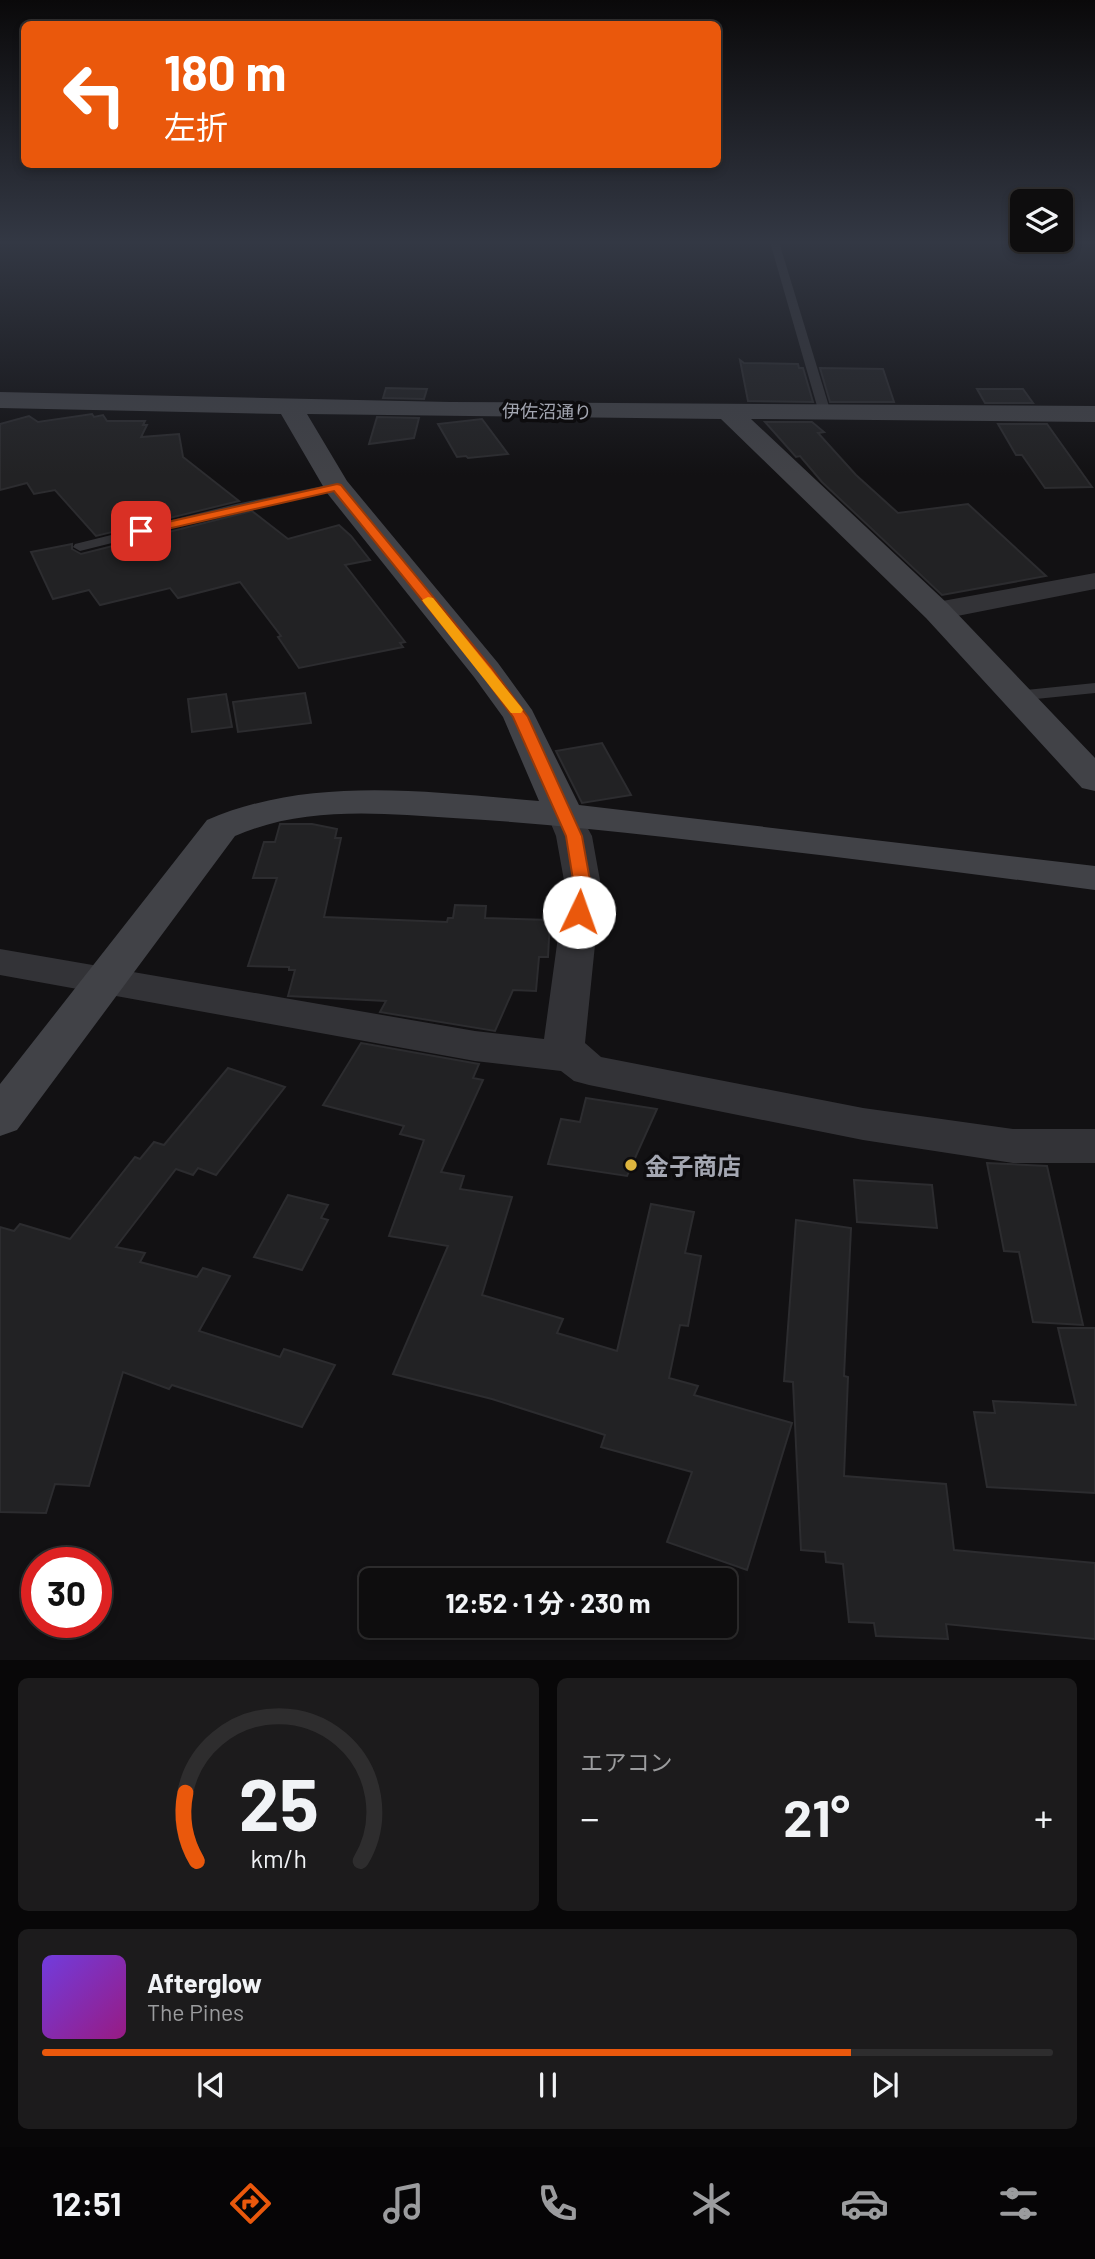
<!DOCTYPE html>
<html lang="ja">
<head>
<meta charset="utf-8">
<style>
  :root { --surface:#0e0d0e; --page:#1c1b1c; --text:#f1f3f6; --muted:#9b9c9e; --line:#2e2d2e; --accent:#ea580c }
  body { margin:0; font-family:Barlow,"Noto Sans JP",sans-serif; background:var(--page); color:var(--text); height:100vh; display:flex; flex-direction:column; font-size:26px; white-space:nowrap }
  * { box-sizing:border-box; margin:0 }
  p { font-size:23px; color:var(--muted) }
  .icon { flex:none; width:38px; height:38px; fill:none; stroke:currentColor; stroke-width:2; stroke-linecap:round; stroke-linejoin:round }
  .map { position:relative; height:1660px; overflow:hidden }
  .sheet { display:flex; flex-direction:column; gap:18px; padding:18px; background:#080708; flex:1 }
  .sheet>* { flex:none }
  .hud { position:absolute; left:21px; top:21px; width:700px; height:147px; border-radius:10px; box-shadow:0 4px 10px #0003,0 0 0 2px var(--line); background:#ea580c; color:#fff; overflow:hidden }
  .fabs { position:absolute; left:1010px; top:189px; display:grid; gap:14px }
  .fabs a { display:grid; place-items:center; width:63px; height:63px; border-radius:10px; background:var(--surface); box-shadow:0 4px 10px #0003,0 0 0 2px var(--line); font-size:35px }
  .speed { position:absolute; left:21px; top:1547px; display:flex; gap:14px; font-size:35px; font-weight:700; text-align:center }
  .speed>* { display:grid; place-content:center; width:91px; height:91px; border-radius:50%; background:var(--surface); box-shadow:0 4px 10px #0003,0 0 0 2px var(--line); line-height:1 }
  .speed .limit { border:10px solid #d22; background:#fff; color:#111 }
  .pin { position:absolute; display:grid; place-items:center; width:60px; height:60px; color:#fff; margin:-30px; border-radius:14px; box-shadow:0 4px 10px #0006 }
  .me { position:absolute; width:77px; margin:-38px; rotate:3deg; stroke-linejoin:round; filter:drop-shadow(0 0 5px #0008) }
  .turn { display:flex; align-items:center; gap:24px; height:147px; padding:0 28px; font-size:32px }
  .turn .icon { width:91px; height:91px; stroke-width:2.5 }
  .turn b { display:block; font-size:49px; line-height:60px }
  .big { font-size:52px; font-weight:700; line-height:1.1 }
  .sheet .tile { flex:1; display:flex; flex-direction:column; justify-content:center; gap:10px; min-width:0; padding:0 24px; border-radius:10px; background:var(--page) }
  .sheet .dial { align-items:center; gap:0 }
  .dial svg { height:182px; overflow:visible; fill:none; stroke:var(--line); stroke-width:7; stroke-linecap:round; text-anchor:middle }
  .dial text { fill:var(--text); stroke:none }
  .song { display:flex; align-items:center; gap:21px }
  .cover { width:84px; height:84px; border-radius:10px; background:linear-gradient(135deg,hsl(260 70% 55%),hsl(310 70% 35%)) }
  .played { height:7px; border-radius:4px; background:linear-gradient(90deg,var(--accent) 80%,var(--line) 80%) }
  .keys { display:flex; justify-content:space-around; direction:ltr }
  .heat { display:flex; justify-content:space-between; align-items:center; font-size:38px; direction:ltr }
  .sheet .tiles { flex:1; display:grid; gap:18px; grid-template-columns:1fr 1fr }
  .tile:last-child { grid-column:span 2 }
  .trip { position:absolute; left:359px; top:1568px; width:378px; height:70px; border-radius:10px; background:var(--surface); box-shadow:0 4px 10px #0003,0 0 0 2px var(--line); font-weight:700; line-height:70px; text-align:center }
  .tab-bar { display:flex; height:112px; justify-content:space-around; align-items:center; background:#060506; color:var(--muted) }
  .tab-bar .icon { width:49px; height:49px }
  .tab-bar .on { color:var(--accent) }
  .tab-bar b { font-size:32px; color:var(--text) }
  .map>svg:first-child { display:block }
  .building { fill:#222224; stroke:#2c2c2f; stroke-width:2 }
  .lines { fill:none; stroke-linecap:round; stroke-linejoin:round }
  .lane { fill:#333337; fill-rule:evenodd }
  .street { fill:#333337; fill-rule:evenodd }
  .secondary { fill:#414247; fill-rule:evenodd }
  .route { fill:#ea580c; stroke:#983908; stroke-width:2 }
  .slow { fill:#f59e0b }
  .poi-dot { fill:#deb53e; stroke:#0d0c0e; stroke-width:2.5 }
  .labels { text-anchor:middle; dominant-baseline:central; stroke-width:7; stroke-linejoin:round; paint-order:stroke }
  .far-street-label { font-size:18px; fill:#a4a7b2; stroke:#0d0c0e }
  .near-poi-label { font-size:24px; font-weight:bold; fill:#a4a7b2; stroke:#0d0c0e; text-anchor:start }
</style>
</head>
<body>
<div class="map">
<svg width="1095" height="1661" viewBox="0 0 1095 1661">
  <rect width="100%" height="100%" fill="#121113"/>
  <g class="building">
    <path d="M 740,360 L 744,363 L 798,364 L 799,368 L 803,368 L 813,402 L 748,401 Z"/>
    <path d="M 820,368 L 883,369 L 894,402 L 830,402 Z"/>
    <path d="M 386,388 L 427,389 L 424,399 L 383,398 Z"/>
    <path d="M 977,389 L 1023,389 L 1033,403 L 985,403 Z"/>
    <path d="M 92,414 L 94,417 L 103,415 L 107,421 L 145,421 L 143,425 L 147,425 L 141,437 L 179,434 L 183,457 L 239,501 L 96,536 L 55,490 L 34,494 L 27,483 L 0,490 L 0,424 L 29,416 L 38,422 Z"/>
    <path d="M 377,417 L 419,418 L 414,438 L 369,444 Z"/>
    <path d="M 482,419 L 508,454 L 468,458 L 466,456 L 457,457 L 438,424 Z"/>
    <path d="M 765,422 L 812,422 L 824,432 L 818,433 L 856,475 L 898,513 L 968,504 L 1046,576 L 942,595 L 822,482 L 800,456 L 796,457 Z"/>
    <path d="M 998,424 L 1047,424 L 1092,487 L 1045,488 L 1022,455 L 1016,455 Z"/>
    <path d="M 252,511 L 288,539 L 339,525 L 351,536 L 370,560 L 345,565 L 405,642 L 400,643 L 403,647 L 299,668 L 278,637 L 281,636 L 240,582 L 178,598 L 170,588 L 100,605 L 89,590 L 53,599 L 31,552 L 72,544 L 72,549 L 81,554 Z"/>
    <path d="M 305,693 L 311,723 L 238,732 L 233,702 Z"/>
    <path d="M 226,694 L 232,727 L 192,732 L 188,699 Z"/>
    <path d="M 602,743 L 631,795 L 582,803 L 556,751 Z"/>
    <path d="M 280,824 L 312,824 L 337,829 L 335,838 L 341,838 L 324,917 L 447,922 L 448,918 L 453,918 L 455,905 L 486,906 L 485,918 L 550,920 L 548,957 L 539,957 L 536,991 L 513,990 L 495,1031 L 380,1012 L 386,1001 L 288,996 L 295,970 L 289,970 L 289,967 L 248,966 L 277,878 L 253,878 L 264,842 L 275,842 Z"/>
    <path d="M 361,1043 L 479,1064 L 473,1078 L 483,1080 L 441,1172 L 464,1176 L 460,1189 L 512,1197 L 482,1295 L 563,1319 L 557,1333 L 617,1351 L 651,1204 L 694,1212 L 685,1253 L 701,1256 L 688,1326 L 680,1325 L 669,1378 L 698,1386 L 694,1395 L 792,1423 L 747,1570 L 667,1542 L 692,1472 L 601,1447 L 605,1435 L 492,1399 L 393,1374 L 448,1246 L 389,1236 L 424,1140 L 400,1134 L 404,1126 L 323,1105 Z"/>
    <path d="M 228,1068 L 285,1087 L 216,1175 L 198,1168 L 193,1175 L 176,1169 L 116,1247 L 145,1253 L 140,1262 L 197,1277 L 203,1268 L 230,1276 L 199,1331 L 280,1357 L 284,1349 L 335,1365 L 302,1427 L 172,1385 L 169,1389 L 123,1372 L 89,1486 L 55,1484 L 46,1513 L 0,1512 L 0,1227 L 14,1231 L 20,1224 L 70,1239 L 135,1157 L 140,1159 L 154,1142 L 164,1145 Z"/>
    <path d="M 586,1098 L 657,1109 L 627,1176 L 548,1164 L 561,1119 L 580,1122 Z"/>
    <path d="M 987,1163 L 1047,1166 L 1083,1325 L 1033,1322 L 1019,1252 L 1004,1251 Z"/>
    <path d="M 854,1180 L 932,1185 L 937,1228 L 857,1222 Z"/>
    <path d="M 288,1195 L 328,1205 L 321,1218 L 328,1220 L 302,1270 L 254,1257 Z"/>
    <path d="M 796,1220 L 851,1228 L 844,1376 L 848,1377 L 844,1476 L 946,1484 L 954,1550 L 1095,1563 L 1095,1639 L 946,1624 L 948,1639 L 876,1636 L 874,1623 L 849,1622 L 843,1564 L 826,1562 L 825,1552 L 801,1550 L 793,1382 L 784,1381 Z"/>
    <path d="M 1058,1328 L 1095,1328 L 1095,1493 L 987,1487 L 974,1412 L 995,1413 L 993,1401 L 1076,1405 Z"/>
  </g>
  <g class="lines">
    <g class="lane">
      <path d="M 770,242 L 779,242 L 831,413 L 829,415 L 819,413 Z"/>
      <path d="M 337,483 L 341,484 L 341,490 L 236,512 L 80,551 L 73,547 L 75,544 L 236,504 Z"/>
      <path d="M 1095,683 L 1095,693 L 1016,701 L 1008,696 L 1016,691 Z"/>
    </g>
    <g class="street">
      <path d="M 1095,573 L 1095,589 L 937,620 L 927,617 L 923,611 L 927,605 L 937,602 Z"/>
      <path d="M 564,804 L 576,807 L 592,836 L 601,886 L 585,1043 L 601,1057 L 863,1108 L 1013,1129 L 1095,1129 L 1095,1163 L 1013,1163 L 863,1140 L 589,1085 L 574,1081 L 561,1071 L 475,1061 L 0,975 L 0,949 L 475,1031 L 544,1039 L 565,886 L 556,836 L 547,814 L 552,807 Z"/>
    </g>
    <path class="secondary" d="M 0,392 L 450,402 L 1095,406 L 1095,422 L 751,419 L 948,604 L 1095,758 L 1095,791 L 1082,788 L 926,618 L 721,419 L 307,414 L 347,481 L 498,663 L 532,710 L 579,805 L 1095,866 L 1095,890 C 952,871 808,853 664,837 C 594,829 524,822 453,818 C 379,813 304,806 235,836 L 17,1130 L 0,1136 L 0,1084 L 207,820 C 311,775 430,792 539,801 L 503,717 L 474,677 L 327,493 L 281,414 L 0,408 Z"/>
  </g>
  <linearGradient id="sky" x2="0" y2="1"><stop stop-color="#0a090a"/><stop offset="0.51" stop-color="#333844"/><stop offset="1" stop-color="#333844" stop-opacity="0"/></linearGradient>
  <rect width="1095" height="475" fill="url(#sky)"/>
  <path class="route" d="M 337,484 L 341,485 L 491,667 L 528,717 L 582,836 L 591,886 L 585,916 L 579,918 L 571,912 L 574,886 L 566,836 L 513,717 L 481,673 L 334,491 L 141,535 L 135,531 L 141,528 Z"/>
  <path class="slow" d="M 428,597 L 433,598 L 521,707 L 523,710 L 521,713 L 511,713 L 424,603 L 422,600 Z"/>
  <circle class="poi-dot" cx="631" cy="1165" r="7"/>
  <g class="labels">
    <g class="far-street-label">
      <text transform="translate(547 411) rotate(1)">伊佐沼通り</text>
    </g>
    <g class="near-poi-label">
      <text x="645" y="1165">金子商店</text>
    </g>
  </g>
</svg>
<div class="fabs">
<a><svg class="icon" aria-label="layers" viewBox="0 0 24 24"><path d="M12 4l9 5-9 5-9-5zM3 14l9 5 9-5"/></svg></a>
</div>
<div class="speed"><div class="limit">30</div></div>
<div class="pin" style="left:141px;top:531px;background:#d93025"><svg class="icon" aria-label="arrive" viewBox="0 0 24 24"><path d="M6 21V4h12l-3 4 3 4H6"/></svg></div>
<svg class="me" style="left:579px;top:912px" viewBox="-20 -20 40 40"><circle r="19" fill="#fff"/><path d="M0-13L10 11 0 6-10 11z" fill="#ea580c"/></svg>
<div class="trip">12:52 · 1 分 · 230 m</div>
<div class="hud">
<div class="turn"><svg class="icon" aria-label="left" viewBox="0 0 24 24"><path d="M17 20v-9H6M10 6l-5 5 5 5"/></svg><div><b>180 m</b>左折</div></div>
</div>
</div>
<section class="sheet">
<div class="tiles">
<div class="tile dial"><svg viewBox="0 0 100 80">
<path d="M14 69A42 42 0 1 1 86 69"/>
<path d="M14 69A42 42 0 0 1 9 39" stroke="#ea580c"/>
<text x="50" y="56" font-size="32" font-weight="700">25</text>
<text x="50" y="72" font-size="11">km/h</text>
</svg></div>
<div class="tile"><p>エアコン</p>
<div class="heat"><a>−</a><b class="big">21°</b><a>+</a></div>
</div>
<div class="tile">
<div class="song"><i class="cover"></i><div><b>Afterglow</b><p>The Pines</p></div></div>
<div class="played"></div>
<div class="keys"><svg class="icon" aria-label="previous" viewBox="0 0 24 24"><path d="M18 5L8 12l10 7zM5 5v14"/></svg><svg class="icon" aria-label="pause" viewBox="0 0 24 24"><path d="M8 5v14M16 5v14"/></svg><svg class="icon" aria-label="next" viewBox="0 0 24 24"><path d="M6 5l10 7-10 7zM19 5v14"/></svg></div>
</div>
</div>
</section>
<nav class="tab-bar">
<b>12:51</b>
<svg class="icon on" aria-label="directions" viewBox="0 0 24 24"><path d="M12 3l9 9-9 9-9-9zM9 14v-3h6M13 9l2 2-2 2"/></svg>
<svg class="icon" aria-label="music" viewBox="0 0 24 24"><path d="M9 18V5l10-2v13"/><circle cx="6" cy="18" r="3"/><circle cx="16" cy="16" r="3"/></svg>
<svg class="icon" aria-label="phone" viewBox="0 0 24 24"><path d="M5 4h4l2 5-3 2q2 4 5 5l2-3 5 2v4C11 20 4 13 5 4z"/></svg>
<svg class="icon" aria-label="climate" viewBox="0 0 24 24"><path d="M12 3v18M4 7l16 10M4 17L20 7"/></svg>
<svg class="icon" aria-label="car" viewBox="0 0 24 24"><path d="M5 17H2v-5l4-1 3-4h7l3 4 3 1v5h-3M9 17h6M6 11h13"/><circle cx="7" cy="17" r="2"/><circle cx="17" cy="17" r="2"/></svg>
<svg class="icon" aria-label="filters" viewBox="0 0 24 24"><path d="M4 7h16M4 17h16"/><circle cx="9" cy="7" r="2"/><circle cx="15" cy="17" r="2"/></svg>
</nav>
</body>
</html>
